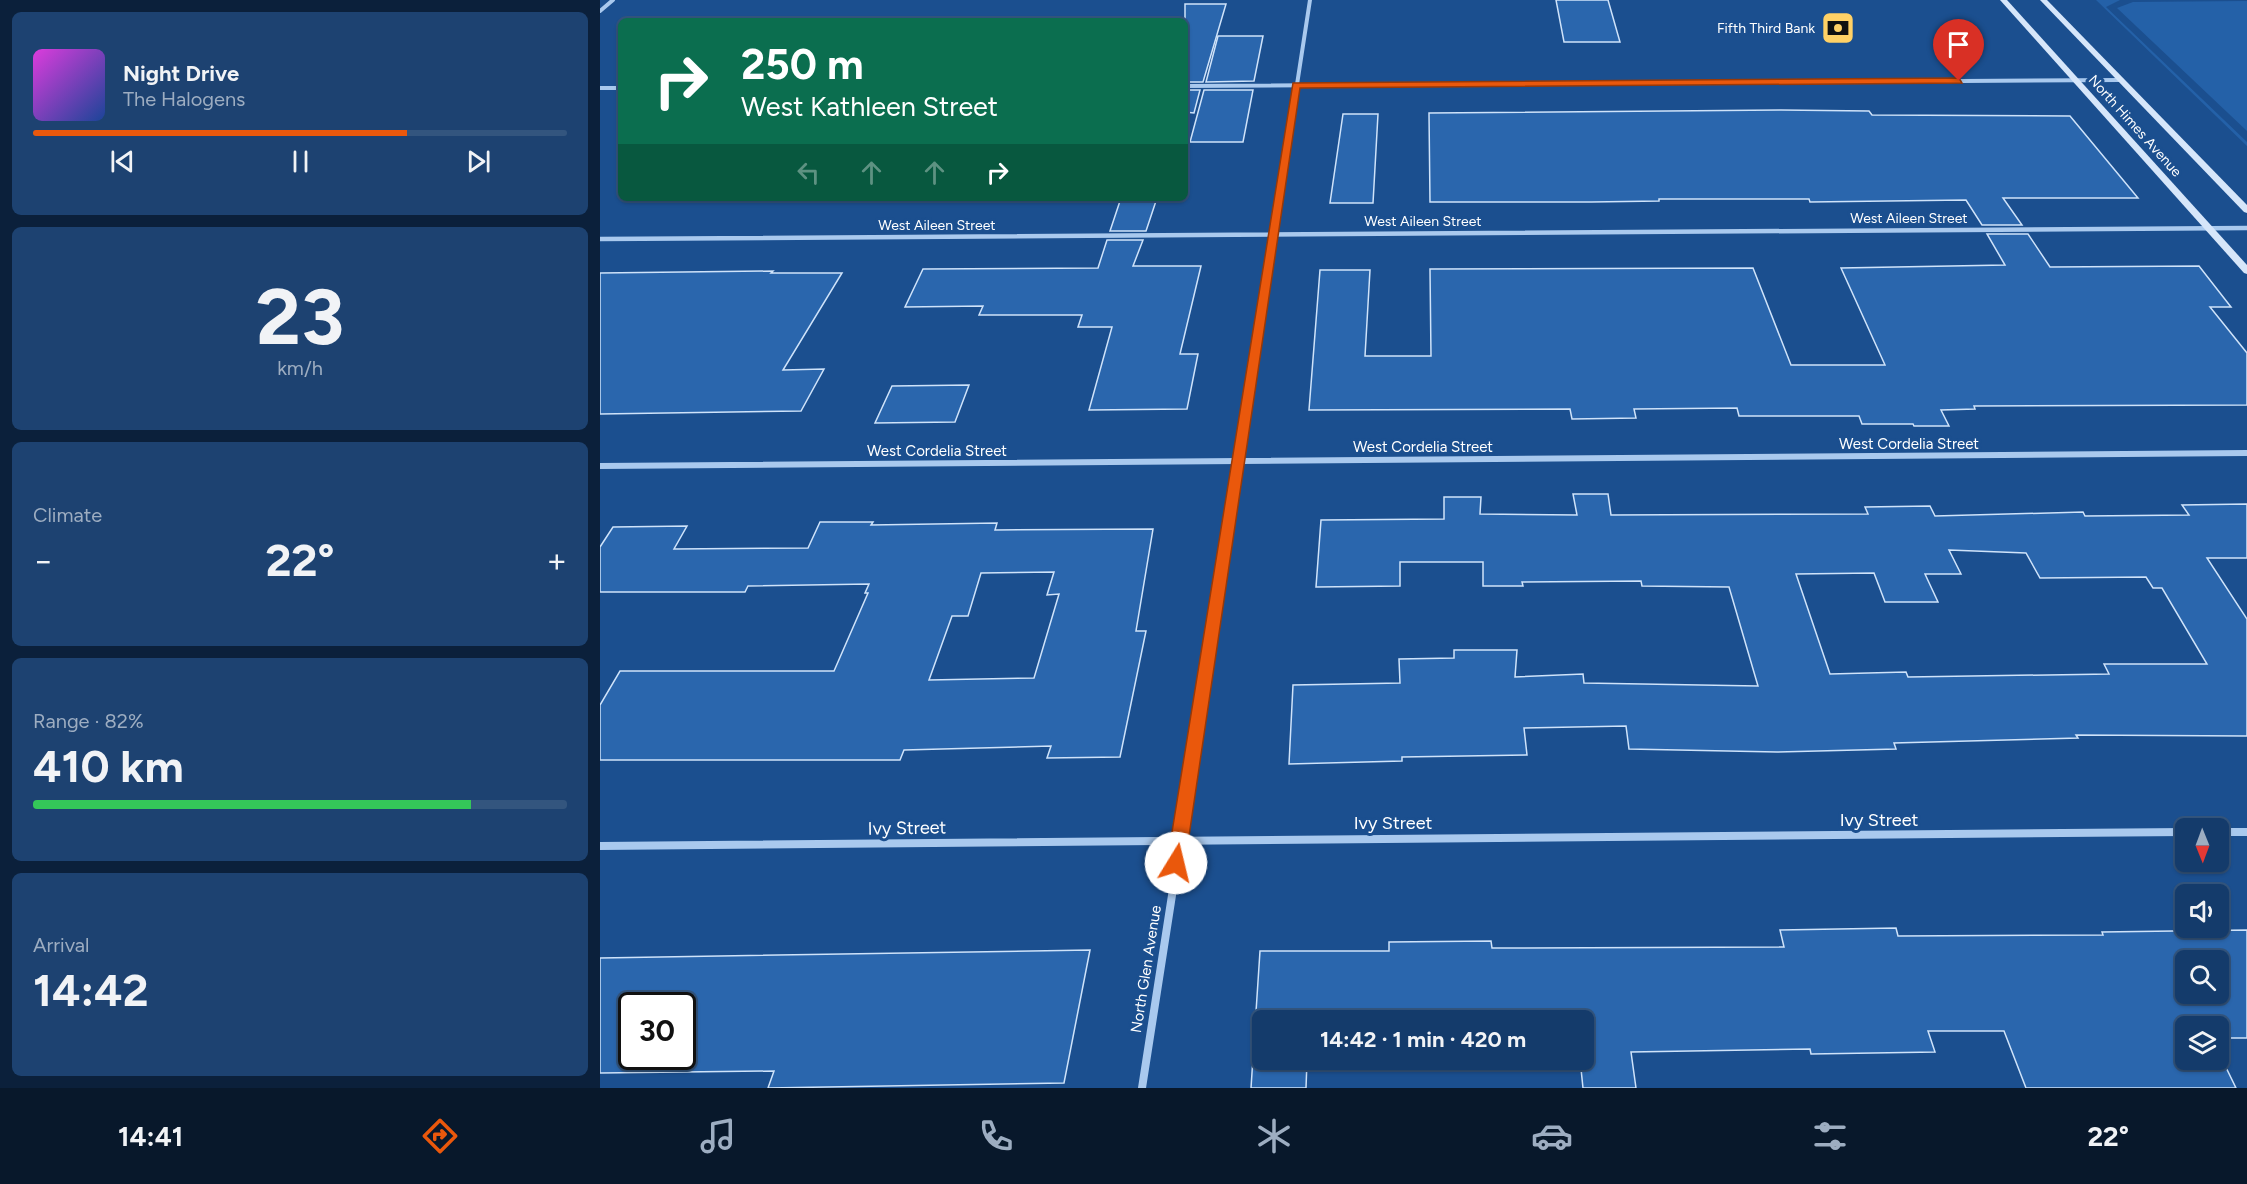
<!DOCTYPE html>
<html lang="en">
<head>
<meta charset="utf-8">
<style>
  :root { --surface:#143b6b; --page:#1d4271; --text:#f1f3f6; --muted:#9dadc1; --line:#33557e; --accent:#ea580c }
  body { margin:0; font-family:Figtree,sans-serif; background:var(--page); color:var(--text); height:100vh; display:flex; flex-direction:column; font-size:22px; white-space:nowrap }
  * { box-sizing:border-box; margin:0 }
  p { font-size:20px; color:var(--muted) }
  .icon { flex:none; width:33px; height:33px; fill:none; stroke:currentColor; stroke-width:2; stroke-linecap:round; stroke-linejoin:round }
  .map { position:relative; flex:1; overflow:hidden }
  .sheet { display:flex; flex-direction:column; gap:12px; padding:12px; background:#0b203b; width:600px }
  .sheet>* { flex:none }
  .guide { position:absolute; left:18px; top:18px; width:570px; height:183px; border-radius:9px; box-shadow:0 2px 4px #0004,0 0 0 2px var(--line); background:#0b6e4f; color:#fff; overflow:hidden }
  .needle { width:39px; rotate:179deg }
  .controls { position:absolute; left:1575px; top:818px; display:grid; gap:12px }
  .controls a { display:grid; place-items:center; width:54px; height:54px; border-radius:9px; background:var(--surface); box-shadow:0 2px 4px #0004,0 0 0 2px var(--line); font-size:30px }
  .speed { position:absolute; left:18px; top:992px; display:flex; gap:12px; font-size:30px; font-weight:700; text-align:center }
  .speed>* { display:grid; place-content:center; width:78px; height:78px; border-radius:50%; background:var(--surface); box-shadow:0 2px 4px #0004,0 0 0 2px var(--line); line-height:1 }
  .speed .limit { border:3px solid #111; border-radius:9px; background:#fff; color:#111 }
  .pin { position:absolute; display:grid; place-items:center; width:51px; height:51px; color:#fff; margin:-62px -26px; border-radius:50% 50% 50% 0; rotate:-45deg; box-shadow:0 0 6px #0007 }
  .pin .icon { rotate:45deg }
  .me { position:absolute; width:66px; margin:-33px; rotate:9deg; stroke-linejoin:round; filter:drop-shadow(0 0 4px #0008) }
  .turn { display:flex; align-items:center; gap:21px; height:126px; padding:0 24px; font-size:27px }
  .turn .icon { width:78px; height:78px; stroke-width:2.5 }
  .turn b { display:block; font-size:42px; line-height:51px }
  .lanes { display:flex; align-items:center; height:57px; padding:0 24px; background:#0003; justify-content:center; gap:30px; direction:ltr }
  .lanes .off { opacity:.35 }
  .big { font-size:45px; font-weight:700; line-height:1.1 }
  .sheet .card { flex:1; display:flex; flex-direction:column; justify-content:center; gap:9px; min-width:0; padding:0 21px; border-radius:9px; background:var(--page) }
  .sheet .dial { align-items:center; gap:0 }
  .dial b { font-size:78px; line-height:1 }
  .song { display:flex; align-items:center; gap:18px }
  .cover { width:72px; height:72px; border-radius:9px; background:linear-gradient(135deg,hsl(300 70% 55%),hsl(220 70% 35%)) }
  .played { height:6px; border-radius:3px; background:linear-gradient(90deg,var(--accent) 70%,var(--line) 70%) }
  .keys { display:flex; justify-content:space-around; direction:ltr }
  .heat { display:flex; justify-content:space-between; align-items:center; font-size:33px; direction:ltr }
  .charge { height:9px; border-radius:4px; background:linear-gradient(90deg,#34c759 82%,var(--line) 0) }
  .trip { position:absolute; left:652px; top:1010px; width:342px; height:60px; border-radius:9px; background:var(--surface); box-shadow:0 2px 4px #0004,0 0 0 2px var(--line); font-weight:700; line-height:60px; text-align:center }
  .tabs { display:flex; height:96px; justify-content:space-around; align-items:center; background:#08182b; color:var(--muted) }
  .tabs .icon { width:42px; height:42px }
  .tabs .on { color:var(--accent) }
  .tabs b { font-size:27px; color:var(--text) }
  main { display:flex; flex:1; min-height:0 }
  .map>svg:first-child { display:block }
  .green { fill:#2461a8 }
  .building { fill:#2a66ad; stroke:#cfe3fa; stroke-width:1.5; fill-rule:evenodd }
  .lines { fill:none; stroke-linecap:round; stroke-linejoin:round }
  .street-far3 { stroke:#a9c9ee; stroke-width:4 }
  .street-far2 { stroke:#a9c9ee; stroke-width:4.5 }
  .street-far1 { stroke:#a9c9ee; stroke-width:6 }
  .street { stroke:#a9c9ee; stroke-width:8 }
  .secondary { fill:#d6e6fa; fill-rule:evenodd }
  .route { fill:#ea580c; stroke:#983908; stroke-width:1.5 }
  .labels { text-anchor:middle; dominant-baseline:central; stroke-width:6; stroke-linejoin:round; paint-order:stroke }
  .far-poi-label { font-size:14px; fill:#fff; stroke:#1b4f8f; text-anchor:end }
  .far-street-label { font-size:14px; fill:#fff; stroke:#1b4f8f }
  .street-label { font-size:15px; fill:#fff; stroke:#1b4f8f }
  .near-street-label { font-size:18px; fill:#fff; stroke:#1b4f8f }
</style>
</head>
<body>
<main>
<section class="sheet">
<div class="card">
<div class="song"><i class="cover"></i><div><b>Night Drive</b><p>The Halogens</p></div></div>
<div class="played"></div>
<div class="keys"><svg class="icon" aria-label="previous" viewBox="0 0 24 24"><path d="M18 5L8 12l10 7zM5 5v14"/></svg><svg class="icon" aria-label="pause" viewBox="0 0 24 24"><path d="M8 5v14M16 5v14"/></svg><svg class="icon" aria-label="next" viewBox="0 0 24 24"><path d="M6 5l10 7-10 7zM19 5v14"/></svg></div>
</div>
<div class="card dial"><b>23</b><p>km/h</p></div>
<div class="card"><p>Climate</p>
<div class="heat"><a>−</a><b class="big">22°</b><a>+</a></div>
</div>
<div class="card"><p>Range · 82%</p><b class="big">410 km</b><div class="charge"></div></div>
<div class="card"><p>Arrival</p><b class="big">14:42</b></div>
</section>
<div class="map">
<svg width="1647" height="1088" viewBox="0 0 1647 1088">
  <rect width="100%" height="100%" fill="#1b4f8f"/>
  <g class="green">
    <path d="M 1496,0 L 1520,0 L 1506,7 L 1647,142 L 1647,146 Z"/>
    <path d="M 1647,1 L 1647,131 L 1517,8 L 1533,2 Z"/>
  </g>
  <g class="building">
    <path d="M 956,0 L 1008,0 L 1020,42 L 964,42 Z"/>
    <path d="M 585,4 L 626,4 L 603,82 L 585,82 Z"/>
    <path d="M 618,36 L 663,36 L 654,81 L 606,82 Z"/>
    <path d="M 585,90 L 600,90 L 594,113 L 585,112 Z"/>
    <path d="M 604,90 L 653,90 L 643,142 L 590,142 Z"/>
    <path d="M 1181,110 L 1269,111 L 1272,115 L 1470,116 L 1538,198 L 1403,198 L 1422,225 L 1382,225 L 1366,200 L 1210,202 L 1209,199 L 1059,199 L 1059,201 L 991,202 L 830,202 L 829,113 Z"/>
    <path d="M 743,114 L 778,114 L 773,203 L 730,203 Z"/>
    <path d="M 521,198 L 557,198 L 546,231 L 510,231 Z"/>
    <path d="M 1387,234 L 1428,234 L 1450,267 L 1599,266 L 1631,307 L 1610,307 L 1647,353 L 1647,405 L 1374,406 L 1375,409 L 1341,410 L 1349,426 L 1314,426 L 1313,424 L 1262,424 L 1259,416 L 1139,416 L 1137,408 L 1034,409 L 1036,418 L 972,419 L 970,409 L 709,410 L 720,270 L 770,270 L 765,356 L 831,356 L 830,269 L 1153,268 L 1191,365 L 1285,365 L 1241,268 L 1405,265 Z"/>
    <path d="M 507,240 L 543,240 L 533,266 L 601,266 L 580,354 L 598,354 L 587,409 L 489,410 L 512,327 L 478,327 L 482,315 L 379,315 L 383,306 L 305,307 L 323,269 L 498,268 Z"/>
    <path d="M 173,271 L 171,273 L 242,273 L 183,370 L 224,369 L 201,411 L 0,414 L 0,273 Z"/>
    <path d="M 369,385 L 355,422 L 275,423 L 292,386 Z"/>
    <path d="M 973,494 L 1008,494 L 1011,515 L 1268,514 L 1265,507 L 1330,506 L 1335,516 L 1483,512 L 1485,516 L 1589,515 L 1582,505 L 1647,504 L 1647,558 L 1607,558 L 1647,619 L 1647,736 L 1476,735 L 1478,738 L 1294,743 L 1296,749 L 1177,752 L 1029,749 L 1026,726 L 924,728 L 927,755 L 802,757 L 802,761 L 689,764 L 693,685 L 800,683 L 799,659 L 854,658 L 854,650 L 917,650 L 915,677 L 983,674 L 984,683 L 1158,686 L 1129,587 L 1042,586 L 1041,581 L 922,582 L 923,586 L 883,586 L 883,562 L 800,562 L 800,586 L 716,587 L 721,520 L 844,519 L 844,497 L 881,497 L 880,514 L 977,515 ZM 1349,550 L 1426,553 L 1440,578 L 1546,577 L 1553,588 L 1562,588 L 1607,664 L 1504,664 L 1509,674 L 1308,677 L 1306,672 L 1230,674 L 1196,574 L 1274,573 L 1285,602 L 1338,602 L 1325,574 L 1361,574 Z"/>
    <path d="M 220,522 L 273,522 L 271,525 L 397,523 L 395,530 L 553,529 L 536,631 L 546,631 L 520,757 L 447,758 L 451,746 L 304,750 L 300,760 L 0,760 L 0,705 L 20,671 L 234,671 L 268,593 L 265,593 L 269,584 L 148,586 L 145,592 L 0,592 L 0,547 L 13,527 L 87,526 L 74,549 L 208,548 ZM 454,572 L 447,595 L 459,594 L 434,678 L 329,680 L 352,616 L 368,616 L 381,573 Z"/>
    <path d="M 1296,928 L 1298,936 L 1503,935 L 1502,932 L 1647,930 L 1647,1038 L 1618,1038 L 1618,1026 L 1586,1026 L 1586,1059 L 1618,1059 L 1618,1051 L 1636,1088 L 1426,1088 L 1404,1031 L 1328,1031 L 1335,1052 L 1211,1054 L 1210,1049 L 1031,1052 L 1036,1088 L 983,1088 L 980,1059 L 984,1059 L 984,1020 L 663,1020 L 663,1059 L 760,1060 L 707,1061 L 706,1088 L 651,1088 L 660,951 L 789,951 L 789,942 L 891,941 L 892,948 L 1184,947 L 1180,930 ZM 1586,960 L 1618,960 L 1618,993 L 1586,993 Z"/>
    <path d="M 490,950 L 464,1083 L 168,1088 L 174,1071 L 0,1073 L 0,958 ZM 32,1005 L 82,1005 L 82,1056 L 32,1056 Z"/>
  </g>
  <g class="lines">
    <g class="street-far3">
      <path d="M 0,11 L 13,0"/>
      <path d="M 585,86 L 1520,80"/>
      <path d="M 0,88 L 21,88"/>
      <path d="M 682,182 L 710,0"/>
    </g>
    <g class="street-far2">
      <path d="M 0,239 L 1647,228"/>
      <path d="M 646,414 L 682,181"/>
    </g>
    <g class="street-far1">
      <path d="M 0,466 L 1647,453"/>
      <path d="M 600,711 L 646,413"/>
    </g>
    <g class="street">
      <path d="M 1618,832 L 1647,832"/>
      <path d="M 0,846 L 1586,832"/>
      <path d="M 542,1088 L 601,709"/>
    </g>
    <g class="secondary">
      <path d="M 1400,0 L 1407,0 L 1647,265 L 1647,274 L 1644,273 Z"/>
      <path d="M 1440,0 L 1447,0 L 1647,205 L 1647,213 L 1644,212 Z"/>
    </g>
  </g>
  <path class="route" d="M 1359,78 L 1362,83 L 700,88 L 585,863 L 582,868 L 570,868 L 567,863 L 693,83 Z"/>
  <defs>
    <symbol id="bank-square" viewBox="-11 -11 22 22"><rect x="-9" y="-9" width="18" height="18" rx="4" fill="#ffd166" stroke="#1b4f8f"/><path d="M-6-4H6V4H-6ZM0-2.3a2.3 2.3 0 1 0 0 4.6a2.3 2.3 0 1 0 0-4.6Z" fill="#111"/></symbol>
  </defs>
  <g fill-rule="evenodd">
    <use href="#bank-square" x="1219" y="9" width="38" height="38"/>
  </g>
  <g class="labels">
    <g class="far-poi-label">
      <text x="1215" y="28">Fifth Third Bank</text>
    </g>
    <g class="far-street-label">
      <text transform="translate(1535 126) rotate(48)">North Himes Avenue</text>
      <text x="1309" y="218">West Aileen Street</text>
      <text x="823" y="221">West Aileen Street</text>
      <text x="337" y="225">West Aileen Street</text>
    </g>
    <g class="street-label">
      <text x="1309" y="444">West Cordelia Street</text>
      <text x="823" y="447">West Cordelia Street</text>
      <text x="337" y="451">West Cordelia Street</text>
      <text transform="translate(546 969) rotate(-81)">North Glen Avenue</text>
    </g>
    <g class="near-street-label">
      <text x="1279" y="820">Ivy Street</text>
      <text x="793" y="823">Ivy Street</text>
      <text transform="translate(307 828) rotate(-1)">Ivy Street</text>
    </g>
  </g>
</svg>
<div class="controls">
<a><svg class="needle" viewBox="-14 -14 28 28"><path d="M0-13l5 13h-10z" fill="#e53935"/><path d="M0 13l5-13h-10z" fill="#9dadc1"/></svg></a>
<a><svg class="icon" aria-label="sound" viewBox="0 0 24 24"><path d="M4 9h4l5-4v14l-5-4H4zM17 9q2 3 0 6"/></svg></a>
<a><svg class="icon" aria-label="search" viewBox="0 0 24 24"><circle cx="10" cy="10" r="6"/><path d="M15 15l6 6"/></svg></a>
<a><svg class="icon" aria-label="layers" viewBox="0 0 24 24"><path d="M12 4l9 5-9 5-9-5zM3 14l9 5 9-5"/></svg></a>
</div>
<div class="speed"><div class="limit">30</div></div>
<div class="pin" style="left:1359px;top:81px;background:#d93025"><svg class="icon" aria-label="arrive" viewBox="0 0 24 24"><path d="M6 21V4h12l-3 4 3 4H6"/></svg></div>
<svg class="me" style="left:576px;top:863px" viewBox="-20 -20 40 40"><circle r="19" fill="#fff"/><path d="M0-13L10 11 0 6-10 11z" fill="#ea580c"/></svg>
<div class="trip">14:42 · 1 min · 420 m</div>
<div class="guide">
<div class="turn"><svg class="icon" aria-label="right" viewBox="0 0 24 24"><path d="M7 20v-9h11M14 6l5 5-5 5"/></svg><div><b>250 m</b>West Kathleen Street</div></div>
<div class="lanes"><svg class="icon off" aria-label="left" viewBox="0 0 24 24"><path d="M17 20v-9H6M10 6l-5 5 5 5"/></svg><svg class="icon off" aria-label="ahead" viewBox="0 0 24 24"><path d="M12 20V5M6 11l6-6 6 6"/></svg><svg class="icon off" aria-label="ahead" viewBox="0 0 24 24"><path d="M12 20V5M6 11l6-6 6 6"/></svg><svg class="icon" aria-label="right" viewBox="0 0 24 24"><path d="M7 20v-9h11M14 6l5 5-5 5"/></svg></div>
</div>
</div>
</main>
<nav class="tabs">
<b>14:41</b>
<svg class="icon on" aria-label="directions" viewBox="0 0 24 24"><path d="M12 3l9 9-9 9-9-9zM9 14v-3h6M13 9l2 2-2 2"/></svg>
<svg class="icon" aria-label="music" viewBox="0 0 24 24"><path d="M9 18V5l10-2v13"/><circle cx="6" cy="18" r="3"/><circle cx="16" cy="16" r="3"/></svg>
<svg class="icon" aria-label="phone" viewBox="0 0 24 24"><path d="M5 4h4l2 5-3 2q2 4 5 5l2-3 5 2v4C11 20 4 13 5 4z"/></svg>
<svg class="icon" aria-label="climate" viewBox="0 0 24 24"><path d="M12 3v18M4 7l16 10M4 17L20 7"/></svg>
<svg class="icon" aria-label="car" viewBox="0 0 24 24"><path d="M5 17H2v-5l4-1 3-4h7l3 4 3 1v5h-3M9 17h6M6 11h13"/><circle cx="7" cy="17" r="2"/><circle cx="17" cy="17" r="2"/></svg>
<svg class="icon" aria-label="filters" viewBox="0 0 24 24"><path d="M4 7h16M4 17h16"/><circle cx="9" cy="7" r="2"/><circle cx="15" cy="17" r="2"/></svg>
<b>22°</b>
</nav>
</body>
</html>
